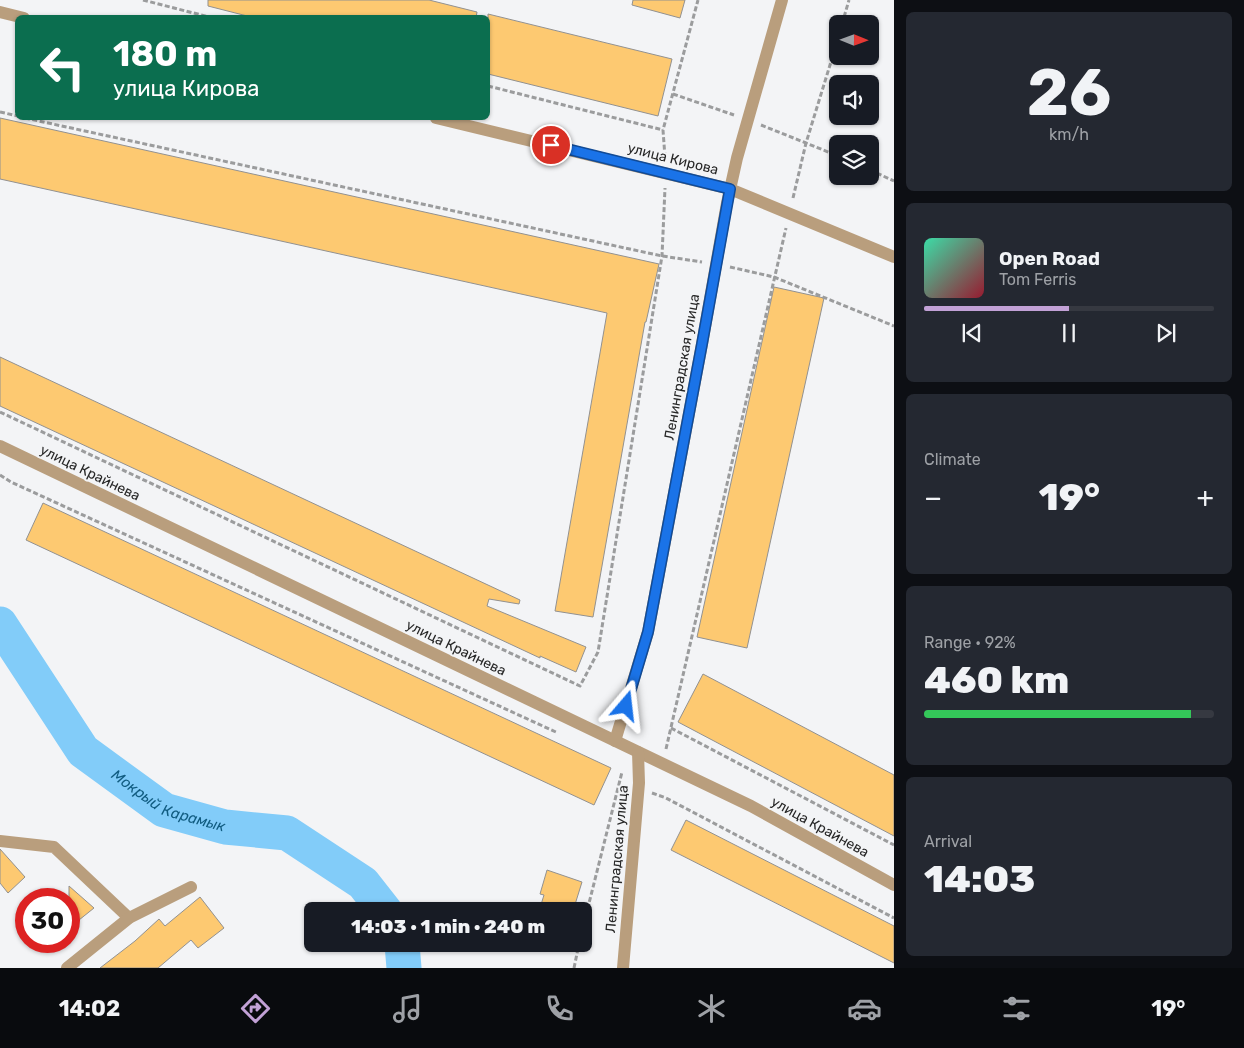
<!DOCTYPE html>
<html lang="en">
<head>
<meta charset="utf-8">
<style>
  :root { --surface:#171b24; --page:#242831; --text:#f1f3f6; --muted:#9ea1a6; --line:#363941; --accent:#c2a1d6 }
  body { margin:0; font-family:Rubik,sans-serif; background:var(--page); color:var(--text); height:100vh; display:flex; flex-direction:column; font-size:19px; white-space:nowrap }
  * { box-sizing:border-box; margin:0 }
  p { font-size:16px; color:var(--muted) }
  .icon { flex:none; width:28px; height:28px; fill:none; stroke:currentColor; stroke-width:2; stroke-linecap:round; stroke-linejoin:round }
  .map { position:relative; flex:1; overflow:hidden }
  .drawer { display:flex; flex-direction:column; gap:12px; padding:12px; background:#0d0f14; width:350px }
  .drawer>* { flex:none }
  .hud { position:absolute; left:15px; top:15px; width:475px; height:105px; border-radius:8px; box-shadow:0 1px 4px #0004; background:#0b6e4f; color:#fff; overflow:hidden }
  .needle { width:32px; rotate:91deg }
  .controls { position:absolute; left:829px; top:15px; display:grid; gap:10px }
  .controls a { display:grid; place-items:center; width:50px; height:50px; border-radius:8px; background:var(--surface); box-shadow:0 1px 4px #0004; font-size:25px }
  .speed { position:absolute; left:15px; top:888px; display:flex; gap:10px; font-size:25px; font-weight:700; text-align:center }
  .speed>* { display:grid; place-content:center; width:65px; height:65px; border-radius:50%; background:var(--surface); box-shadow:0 1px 4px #0004; line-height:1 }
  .speed .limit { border:8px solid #d22; background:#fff; color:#111 }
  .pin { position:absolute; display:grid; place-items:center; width:42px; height:42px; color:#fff; margin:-21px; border:2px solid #fff; border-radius:50%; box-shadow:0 1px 5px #0007 }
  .me { position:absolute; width:55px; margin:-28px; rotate:17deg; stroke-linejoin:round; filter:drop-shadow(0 0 4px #0008) }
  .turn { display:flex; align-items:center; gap:18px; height:105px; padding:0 15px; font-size:22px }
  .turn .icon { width:65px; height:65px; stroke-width:2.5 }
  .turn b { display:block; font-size:35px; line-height:42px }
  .big { font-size:38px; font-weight:800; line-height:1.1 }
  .drawer .card { flex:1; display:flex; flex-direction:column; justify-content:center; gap:8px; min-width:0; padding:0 18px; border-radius:8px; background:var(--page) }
  .drawer .dial { align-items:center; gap:0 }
  .dial b { font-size:65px; line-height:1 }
  .song { display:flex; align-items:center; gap:15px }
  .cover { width:60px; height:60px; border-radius:8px; background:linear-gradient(135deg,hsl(160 70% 55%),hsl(350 70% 35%)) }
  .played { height:5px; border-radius:2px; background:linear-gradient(90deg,var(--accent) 50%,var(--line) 50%) }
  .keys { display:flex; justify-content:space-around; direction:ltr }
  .heat { display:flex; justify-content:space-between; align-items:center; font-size:28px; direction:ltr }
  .charge { height:8px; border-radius:4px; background:linear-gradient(90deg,#34c759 92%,var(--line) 0) }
  .trip { position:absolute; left:304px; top:902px; width:288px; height:50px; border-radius:8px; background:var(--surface); box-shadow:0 1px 4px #0004; font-weight:800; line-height:50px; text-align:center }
  .menu { display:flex; height:80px; justify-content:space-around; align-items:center; background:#090b0e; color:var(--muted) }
  .menu .icon { width:35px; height:35px }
  .menu .on { color:var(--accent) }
  .menu b { font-size:22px; color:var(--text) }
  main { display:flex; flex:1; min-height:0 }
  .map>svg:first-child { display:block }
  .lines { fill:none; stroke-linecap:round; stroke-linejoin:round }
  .river { stroke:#82ccf9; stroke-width:35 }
  .building { fill:#fdc971; stroke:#929190 }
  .path { stroke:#9b9c9d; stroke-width:3; stroke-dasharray:5 2.5; stroke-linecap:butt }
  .minor { stroke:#b99e7d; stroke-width:12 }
  .route-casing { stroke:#114b97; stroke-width:12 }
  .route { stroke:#1a73e8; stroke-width:9 }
  .labels { text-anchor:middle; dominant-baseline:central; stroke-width:4; stroke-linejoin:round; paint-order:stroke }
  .street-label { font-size:14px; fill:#272727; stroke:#f3f4f6 }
  .water-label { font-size:15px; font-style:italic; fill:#115c81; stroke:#f3f4f6 }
</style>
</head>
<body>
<main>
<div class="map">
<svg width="894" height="968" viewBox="0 0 894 968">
  <rect width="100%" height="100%" fill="#f3f4f6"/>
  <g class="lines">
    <g class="river">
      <path id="s1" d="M 0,624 L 83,751 L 164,810 L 225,827 L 287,833 L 363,883 L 385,911"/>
      <path d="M 402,944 L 404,968"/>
    </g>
  </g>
  <g class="building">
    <path d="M 208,0 L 429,0 L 477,12 L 476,18 L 255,18 L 208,6 Z"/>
    <path d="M 633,0 L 685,0 L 680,18 L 632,5 Z"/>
    <path d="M 488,14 L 672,59 L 658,116 L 488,74 Z"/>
    <path d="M 0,118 L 659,264 L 646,322 L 645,322 L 593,617 L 555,611 L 607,313 L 0,179 Z"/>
    <path d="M 774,287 L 824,298 L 747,648 L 697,637 Z"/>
    <path d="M 0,357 L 520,600 L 519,604 L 489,599 L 487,606 L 586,647 L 576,672 L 540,656 L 540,658 L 0,406 Z"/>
    <path d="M 43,503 L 611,768 L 594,805 L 26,540 Z"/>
    <path d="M 703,674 L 894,775 L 894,836 L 678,722 Z"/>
    <path d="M 686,820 L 894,926 L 894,963 L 671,850 Z"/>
    <path d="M 0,849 L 25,877 L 8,893 L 0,883 Z"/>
    <path d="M 547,870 L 582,882 L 573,911 L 539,911 L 544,895 L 540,894 Z"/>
    <path d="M 69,886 L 94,908 L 69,928 Z"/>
    <path d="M 200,897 L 224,928 L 198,948 L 191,940 L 158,968 L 100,968 L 135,941 L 159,919 L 165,926 Z"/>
  </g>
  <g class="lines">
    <g class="path">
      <path d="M 143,0 L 213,18"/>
      <path d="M 842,24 L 849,0"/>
      <path d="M 488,86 L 663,130"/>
      <path d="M 673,94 L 734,115"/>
      <path d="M 0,112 L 18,116"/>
      <path d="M 25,118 L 662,256 L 702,262"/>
      <path d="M 761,125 L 806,143 L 838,156"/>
      <path d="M 665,157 L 663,130 L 698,0"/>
      <path d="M 870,170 L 894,181"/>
      <path d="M 793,198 L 806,143 L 838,39"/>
      <path d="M 730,267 L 774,277 L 894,326"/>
      <path d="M 0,412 L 580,686 L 598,652 L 662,256 L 665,188"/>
      <path d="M 0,475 L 11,482 L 558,733"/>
      <path d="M 671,728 L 894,845"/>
      <path d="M 666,749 L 786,228"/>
      <path d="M 652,793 L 666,798 L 894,918"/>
      <path d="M 582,931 L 622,772"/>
      <path d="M 574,968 L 579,944"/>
    </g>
    <g class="minor">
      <path d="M 0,12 L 24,18"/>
      <path d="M 436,118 L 730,189 L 894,257"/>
      <path d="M 0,446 L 751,806 L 894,885"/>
      <path d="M 615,741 L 648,632 L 702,344 L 727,203 L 737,158 L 782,0"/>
      <path d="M 0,841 L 54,847 L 129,918"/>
      <path d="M 67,968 L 129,918 L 191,887"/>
      <path d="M 623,968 L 639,783 L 638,752"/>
    </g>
  </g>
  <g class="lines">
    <defs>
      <path id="route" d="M 551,145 L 730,189 L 702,344 L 648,632 L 626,706"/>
    </defs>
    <use href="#route" class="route-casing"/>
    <use href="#route" class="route"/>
  </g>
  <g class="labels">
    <g class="street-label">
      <text transform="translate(673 159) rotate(14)">улица Кирова</text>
      <text transform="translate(682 367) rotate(-80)">Ленинградская улица</text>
      <text transform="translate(90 473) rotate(26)">улица Крайнева</text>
      <text transform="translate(456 648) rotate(26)">улица Крайнева</text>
      <text transform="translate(820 827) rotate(29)">улица Крайнева</text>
      <text transform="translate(617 859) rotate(-85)">Ленинградская улица</text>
    </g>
    <g class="water-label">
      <text stroke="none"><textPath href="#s1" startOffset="252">Мокрый Карамык</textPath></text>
    </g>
  </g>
</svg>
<div class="controls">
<a><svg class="needle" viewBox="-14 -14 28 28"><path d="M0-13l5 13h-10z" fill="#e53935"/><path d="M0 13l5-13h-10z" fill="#9ea1a6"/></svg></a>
<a><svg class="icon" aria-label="sound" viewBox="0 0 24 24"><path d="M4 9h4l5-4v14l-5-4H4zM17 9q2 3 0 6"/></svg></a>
<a><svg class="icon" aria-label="layers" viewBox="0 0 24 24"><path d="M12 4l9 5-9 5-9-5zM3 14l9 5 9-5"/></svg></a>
</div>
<div class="speed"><div class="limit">30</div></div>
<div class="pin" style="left:551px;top:145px;background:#d93025"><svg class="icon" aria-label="arrive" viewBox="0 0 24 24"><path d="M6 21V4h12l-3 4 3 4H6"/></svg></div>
<svg class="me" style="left:626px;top:706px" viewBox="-20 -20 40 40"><path d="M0-17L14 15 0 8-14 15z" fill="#1a73e8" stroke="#fff" stroke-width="4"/></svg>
<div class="trip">14:03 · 1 min · 240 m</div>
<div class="hud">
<div class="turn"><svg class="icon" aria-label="left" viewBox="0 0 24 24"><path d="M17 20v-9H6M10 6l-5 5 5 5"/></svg><div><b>180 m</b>улица Кирова</div></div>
</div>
</div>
<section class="drawer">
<div class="card dial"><b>26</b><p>km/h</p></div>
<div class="card">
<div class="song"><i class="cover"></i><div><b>Open Road</b><p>Tom Ferris</p></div></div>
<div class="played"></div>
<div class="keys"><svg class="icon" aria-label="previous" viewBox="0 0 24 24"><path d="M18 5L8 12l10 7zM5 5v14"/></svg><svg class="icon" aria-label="pause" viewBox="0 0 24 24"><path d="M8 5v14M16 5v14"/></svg><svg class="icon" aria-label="next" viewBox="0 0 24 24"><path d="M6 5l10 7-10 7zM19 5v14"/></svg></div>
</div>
<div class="card"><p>Climate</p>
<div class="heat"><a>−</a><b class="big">19°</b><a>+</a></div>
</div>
<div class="card"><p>Range · 92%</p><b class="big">460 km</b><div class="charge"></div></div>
<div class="card"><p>Arrival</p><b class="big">14:03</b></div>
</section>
</main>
<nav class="menu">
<b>14:02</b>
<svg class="icon on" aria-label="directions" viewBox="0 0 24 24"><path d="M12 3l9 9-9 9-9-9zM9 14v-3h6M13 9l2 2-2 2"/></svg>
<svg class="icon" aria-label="music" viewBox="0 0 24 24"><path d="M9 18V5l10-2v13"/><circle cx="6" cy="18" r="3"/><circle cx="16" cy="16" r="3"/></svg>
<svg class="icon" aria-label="phone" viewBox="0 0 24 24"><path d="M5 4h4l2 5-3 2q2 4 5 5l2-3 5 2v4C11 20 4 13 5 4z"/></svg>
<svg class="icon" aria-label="climate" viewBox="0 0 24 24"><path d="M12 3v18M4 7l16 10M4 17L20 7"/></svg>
<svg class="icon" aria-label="car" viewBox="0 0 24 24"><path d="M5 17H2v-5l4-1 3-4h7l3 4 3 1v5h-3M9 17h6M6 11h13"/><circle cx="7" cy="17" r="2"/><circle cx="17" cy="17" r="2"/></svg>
<svg class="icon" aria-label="filters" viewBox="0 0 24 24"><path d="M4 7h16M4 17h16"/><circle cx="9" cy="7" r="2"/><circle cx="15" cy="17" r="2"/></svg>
<b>19°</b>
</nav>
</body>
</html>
